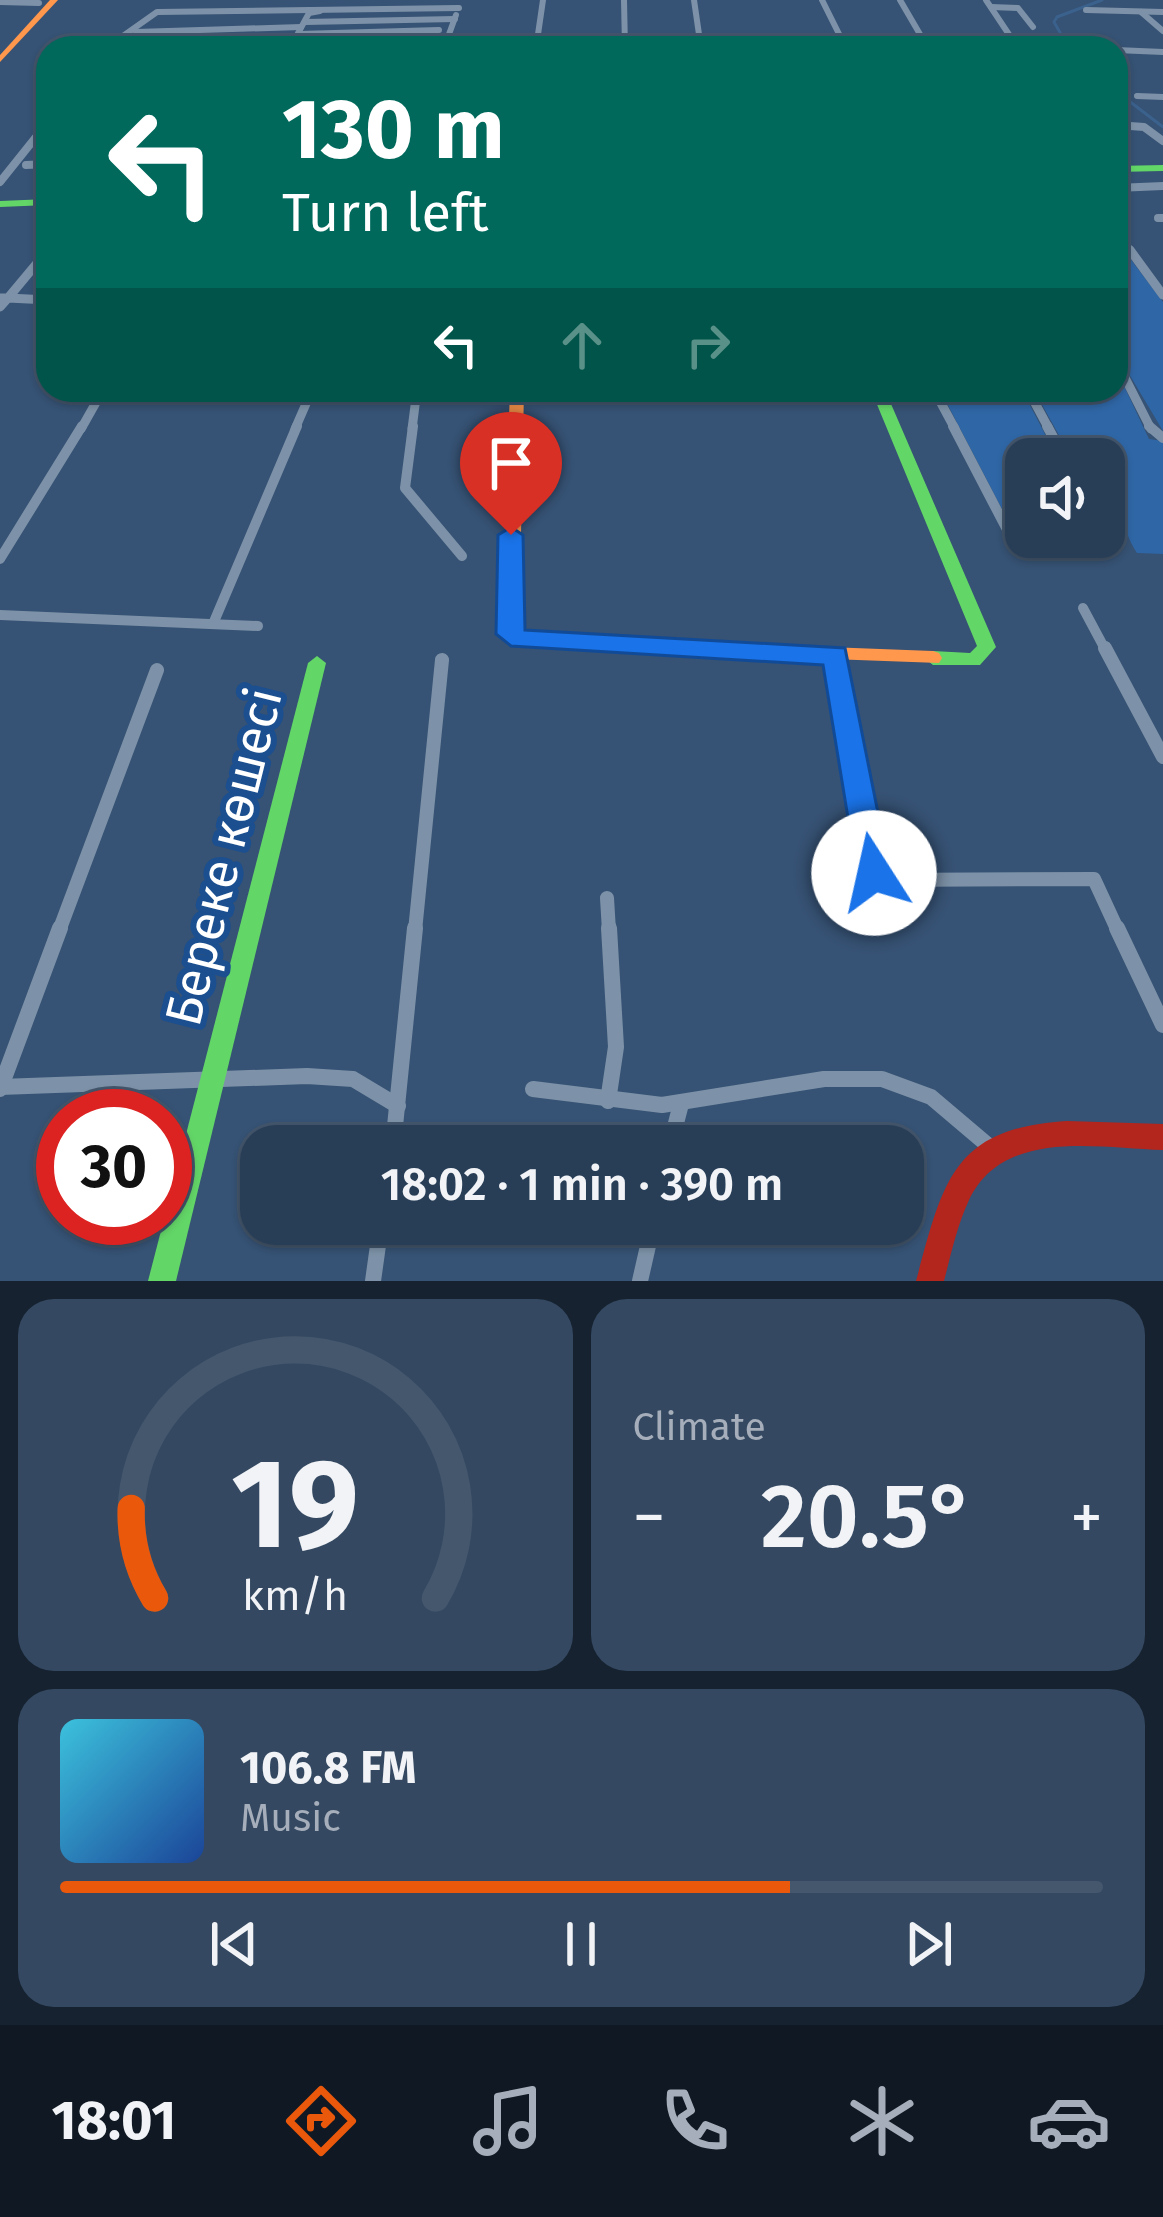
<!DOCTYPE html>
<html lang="en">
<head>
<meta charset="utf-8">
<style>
  :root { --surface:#283e57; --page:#344961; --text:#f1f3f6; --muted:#a5aeba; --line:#44576d; --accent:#ea580c }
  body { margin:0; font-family:"Fira Sans",sans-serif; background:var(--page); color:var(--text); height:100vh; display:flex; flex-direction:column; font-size:45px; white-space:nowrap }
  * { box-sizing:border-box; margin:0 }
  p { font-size:39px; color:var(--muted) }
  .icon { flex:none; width:66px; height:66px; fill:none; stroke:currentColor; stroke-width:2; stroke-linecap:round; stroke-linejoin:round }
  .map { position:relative; height:1281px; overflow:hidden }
  .details { display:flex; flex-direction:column; gap:18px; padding:18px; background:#162230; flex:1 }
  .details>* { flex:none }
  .banner { position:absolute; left:36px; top:36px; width:1092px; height:366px; border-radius:36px; box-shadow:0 3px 9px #0004,0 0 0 3px var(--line); background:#00695c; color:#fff; overflow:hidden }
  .buttons { position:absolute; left:1005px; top:438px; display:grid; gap:24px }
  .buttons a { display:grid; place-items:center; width:120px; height:120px; border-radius:24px; background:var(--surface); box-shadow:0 3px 9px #0004,0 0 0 3px var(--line); font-size:60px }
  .speed { position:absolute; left:36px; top:1089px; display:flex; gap:24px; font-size:60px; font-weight:700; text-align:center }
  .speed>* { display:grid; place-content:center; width:156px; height:156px; border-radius:50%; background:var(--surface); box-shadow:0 3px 9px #0004,0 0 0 3px var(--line); line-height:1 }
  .speed .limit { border:18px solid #d22; background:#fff; color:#111 }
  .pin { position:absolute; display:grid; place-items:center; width:102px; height:102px; color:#fff; margin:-123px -51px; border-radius:50% 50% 50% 0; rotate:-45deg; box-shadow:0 0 12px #0007 }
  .pin .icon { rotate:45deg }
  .me { position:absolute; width:132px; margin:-66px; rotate:350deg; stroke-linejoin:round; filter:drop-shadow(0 0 9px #0008) }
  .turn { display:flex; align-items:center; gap:42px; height:252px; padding:0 48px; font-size:54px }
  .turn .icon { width:156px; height:156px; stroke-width:2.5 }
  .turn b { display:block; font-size:84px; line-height:102px }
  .lanes { display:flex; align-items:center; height:114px; padding:0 48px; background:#0003; justify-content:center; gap:60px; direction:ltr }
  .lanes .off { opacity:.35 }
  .big { font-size:90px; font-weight:600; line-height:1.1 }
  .details .card { flex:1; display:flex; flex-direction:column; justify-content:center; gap:18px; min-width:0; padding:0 42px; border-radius:36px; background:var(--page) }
  .details .dial { align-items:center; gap:0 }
  .dial svg { height:312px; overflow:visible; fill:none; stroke:var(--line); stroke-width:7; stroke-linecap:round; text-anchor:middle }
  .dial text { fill:var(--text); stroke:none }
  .song { display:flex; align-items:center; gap:36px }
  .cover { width:144px; height:144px; border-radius:18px; background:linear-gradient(135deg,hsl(190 70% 55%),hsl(220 70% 35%)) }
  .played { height:12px; border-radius:6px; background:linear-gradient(90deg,var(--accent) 70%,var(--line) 70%) }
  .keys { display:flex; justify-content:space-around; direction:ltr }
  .heat { display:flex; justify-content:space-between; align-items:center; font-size:66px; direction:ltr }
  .details .tiles { flex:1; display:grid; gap:18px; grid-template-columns:1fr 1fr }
  .card:last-child { grid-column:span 2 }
  .trip { position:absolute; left:240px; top:1125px; width:684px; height:120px; border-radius:36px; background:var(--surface); box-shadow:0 3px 9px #0004,0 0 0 3px var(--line); font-weight:600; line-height:120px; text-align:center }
  .dock { display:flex; height:192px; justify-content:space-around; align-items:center; background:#101923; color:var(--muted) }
  .dock .icon { width:84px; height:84px }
  .dock .current { color:var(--accent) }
  .dock b { font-size:54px; color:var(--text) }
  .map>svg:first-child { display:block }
  .green { fill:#2f66a5 }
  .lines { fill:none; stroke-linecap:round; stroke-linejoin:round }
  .stream { stroke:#3b618d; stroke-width:3 }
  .street-far5 { stroke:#7d92a8; stroke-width:6 }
  .street-far4 { stroke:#7d92a8; stroke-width:8 }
  .street-far3 { stroke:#7d92a8; stroke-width:9 }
  .street-far2 { stroke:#7d92a8; stroke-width:10 }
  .street-far1 { stroke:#7d92a8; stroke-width:14 }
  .street { stroke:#7d92a8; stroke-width:16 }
  .fast { fill:#63d668; fill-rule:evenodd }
  .slow { fill:#ff974d; fill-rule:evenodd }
  .jam { fill:#b3261e; fill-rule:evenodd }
  .route { fill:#1a73e8; stroke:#114b97; stroke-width:3 }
  .labels { text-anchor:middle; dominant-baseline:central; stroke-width:12; stroke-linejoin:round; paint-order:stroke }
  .near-street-label { font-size:51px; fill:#fff; stroke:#1b4f8f }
</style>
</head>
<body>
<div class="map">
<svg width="1163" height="1281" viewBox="0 0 1163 1281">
  <rect width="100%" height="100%" fill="#365274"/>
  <g class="green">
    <path d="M 1116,240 L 1163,302 L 1163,431 L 1116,352 Z"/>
    <path d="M 1116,369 L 1149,439 L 1163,441 L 1163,554 L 1137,553 C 1123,533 1121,502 1104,487 L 1104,459 L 1072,459 L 1034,390 L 1116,390 Z"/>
    <path d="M 940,390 L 1022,390 L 1058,459 L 1026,459 L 1026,536 L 1013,530 Z"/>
  </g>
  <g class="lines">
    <g class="stream">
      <path d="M 1069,48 L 1054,22 L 1057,17 L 1102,0"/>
      <path d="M 1116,91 L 1163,127"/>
    </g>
    <g class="street-far5">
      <path d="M 624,0 L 625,48"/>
      <path d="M 694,0 L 701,48"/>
      <path d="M 822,0 L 846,48"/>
      <path d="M 900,0 L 928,48"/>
      <path d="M 986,0 L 1018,48"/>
      <path d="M 0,2 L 39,3"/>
      <path d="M 991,7 L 1018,8 L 1033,27"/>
      <path d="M 1086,10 L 1163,12"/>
      <path d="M 1141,12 L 1163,31"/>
      <path d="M 305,22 L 455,19"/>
      <path d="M 136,32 L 301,27"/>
      <path d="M 299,34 L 439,30"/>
      <path d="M 111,44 L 295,40"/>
      <path d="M 293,44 L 434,40"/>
      <path d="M 106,48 L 157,12 L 459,8"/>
      <path d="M 290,48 L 309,13 L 320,11"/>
      <path d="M 444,48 L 456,15"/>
      <path d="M 536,48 L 543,0"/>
      <path d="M 1116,50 L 1163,52"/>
      <path d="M 1137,96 L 1163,97"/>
    </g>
    <g class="street-far4">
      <path d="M 1116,125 L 1144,127 L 1163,141"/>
      <path d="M 26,165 L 48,164"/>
      <path d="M 0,182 L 48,122"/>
      <path d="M 1116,188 L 1163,186"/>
      <path d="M 1158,218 L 1163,218"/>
      <path d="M 1116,231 L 1132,253"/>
    </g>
    <g class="street-far3">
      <path d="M 1130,250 L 1163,295"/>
      <path d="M 0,298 L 8,298 L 48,250"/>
      <path d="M 0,307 L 8,298 L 48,300"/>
      <path d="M 1116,360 L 1151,429"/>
      <path d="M 934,390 L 955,429"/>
      <path d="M 1028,390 L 1049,429"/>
      <path d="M 81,429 L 103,390"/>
      <path d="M 295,429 L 312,390"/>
      <path d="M 412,429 L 417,390"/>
    </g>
    <g class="street-far2">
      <path d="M 413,426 L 405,488 L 462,556"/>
      <path d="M 953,426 L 1014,543 L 1121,542 L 1104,495"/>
      <path d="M 1047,426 L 1065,459"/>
      <path d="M 1149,426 L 1163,438"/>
      <path d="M 0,559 L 82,426"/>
      <path d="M 1083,608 L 1106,651"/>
      <path d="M 0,615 L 258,626"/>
      <path d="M 213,624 L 297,426"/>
    </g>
    <g class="street-far1">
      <path d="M 1105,648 L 1163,757"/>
      <path d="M 835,656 L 879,880 L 1094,879 L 1118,931"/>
      <path d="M 607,898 L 609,931"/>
      <path d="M 59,931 L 157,670"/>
      <path d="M 415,931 L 442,660"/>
    </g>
    <g class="street">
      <path d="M 1117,928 L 1163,1025"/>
      <path d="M 0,1087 L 307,1076 L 353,1079 L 398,1106"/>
      <path d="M 0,1089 L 60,928"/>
      <path d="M 533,1089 L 662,1105 L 824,1079 L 882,1079 L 931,1097 L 990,1147"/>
      <path d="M 608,1101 L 616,1047 L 609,928"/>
      <path d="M 393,1146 L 415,928"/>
      <path d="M 670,1146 L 681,1104"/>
      <path d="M 373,1281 L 381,1224"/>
      <path d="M 640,1281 L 653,1224"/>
    </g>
    <g class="fast">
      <path d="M 1163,165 L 1163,171 L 1116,172 L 1116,166 Z"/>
      <path d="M 48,199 L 48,205 L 0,207 L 0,201 Z"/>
      <path d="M 871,390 L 885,390 L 996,647 L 980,665 L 933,665 L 924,658 L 933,651 L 970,653 L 977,646 Z"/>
      <path d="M 317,656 L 326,663 L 176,1281 L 148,1281 L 308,663 Z"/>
    </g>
    <g class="slow">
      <path d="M 50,0 L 58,0 L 0,62 L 0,55 Z"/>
      <path d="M 510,390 L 524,390 L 519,630 L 536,636 L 933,651 L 939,653 L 942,658 L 939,663 L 535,648 L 504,638 L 501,634 Z"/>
    </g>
    <path class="jam" d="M 1067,1121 L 1163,1124 L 1163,1150 C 1097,1148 1003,1128 969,1200 C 957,1226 951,1254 944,1281 L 916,1281 C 943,1182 952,1128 1067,1121 Z"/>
  </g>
  <path class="route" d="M 511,527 L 523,535 L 525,630 L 845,648 L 890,873 L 885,883 L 874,887 L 862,883 L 857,873 L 823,665 L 511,646 L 496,634 L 498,535 Z"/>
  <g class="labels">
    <g class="near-street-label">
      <text transform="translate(224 857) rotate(-76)">Береке көшесі</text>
    </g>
  </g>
</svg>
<div class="buttons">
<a><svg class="icon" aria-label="sound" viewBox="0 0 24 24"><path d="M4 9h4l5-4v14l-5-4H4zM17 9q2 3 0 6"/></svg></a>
</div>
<div class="speed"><div class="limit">30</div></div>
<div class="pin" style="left:511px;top:535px;background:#d93025"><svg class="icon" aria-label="arrive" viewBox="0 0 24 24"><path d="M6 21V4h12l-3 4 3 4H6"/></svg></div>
<svg class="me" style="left:874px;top:873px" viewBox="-20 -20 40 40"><circle r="19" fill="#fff"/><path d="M0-13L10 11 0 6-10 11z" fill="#1a73e8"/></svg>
<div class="trip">18:02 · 1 min · 390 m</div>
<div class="banner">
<div class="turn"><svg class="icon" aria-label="left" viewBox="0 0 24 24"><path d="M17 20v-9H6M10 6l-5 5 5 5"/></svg><div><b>130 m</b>Turn left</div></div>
<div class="lanes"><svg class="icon" aria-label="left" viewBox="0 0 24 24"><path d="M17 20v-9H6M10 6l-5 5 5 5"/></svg><svg class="icon off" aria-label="ahead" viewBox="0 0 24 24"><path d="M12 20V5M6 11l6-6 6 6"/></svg><svg class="icon off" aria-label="right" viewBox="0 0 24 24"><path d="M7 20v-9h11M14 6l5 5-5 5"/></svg></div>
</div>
</div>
<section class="details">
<div class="tiles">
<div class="card dial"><svg viewBox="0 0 100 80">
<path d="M14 69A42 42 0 1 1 86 69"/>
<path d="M14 69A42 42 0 0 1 8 46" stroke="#ea580c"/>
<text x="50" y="56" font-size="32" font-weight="700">19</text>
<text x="50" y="72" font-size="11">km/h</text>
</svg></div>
<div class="card"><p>Climate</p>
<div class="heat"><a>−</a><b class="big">20.5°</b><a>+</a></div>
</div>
<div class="card">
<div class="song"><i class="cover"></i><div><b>106.8 FM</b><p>Music</p></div></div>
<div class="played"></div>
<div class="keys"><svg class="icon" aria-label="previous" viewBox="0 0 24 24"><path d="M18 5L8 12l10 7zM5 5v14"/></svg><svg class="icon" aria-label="pause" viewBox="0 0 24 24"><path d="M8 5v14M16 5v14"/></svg><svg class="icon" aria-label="next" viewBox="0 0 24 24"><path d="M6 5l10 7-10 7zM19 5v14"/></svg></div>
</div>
</div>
</section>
<nav class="dock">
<b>18:01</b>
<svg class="icon current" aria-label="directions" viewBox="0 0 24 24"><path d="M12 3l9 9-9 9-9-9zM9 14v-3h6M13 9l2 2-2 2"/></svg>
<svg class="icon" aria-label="music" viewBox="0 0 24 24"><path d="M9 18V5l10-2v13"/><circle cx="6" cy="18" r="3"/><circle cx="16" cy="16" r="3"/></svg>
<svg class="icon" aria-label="phone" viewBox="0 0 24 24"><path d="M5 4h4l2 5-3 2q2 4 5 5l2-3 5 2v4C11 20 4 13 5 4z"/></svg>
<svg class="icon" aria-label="climate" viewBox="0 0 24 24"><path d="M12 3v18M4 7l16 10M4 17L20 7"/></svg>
<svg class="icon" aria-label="car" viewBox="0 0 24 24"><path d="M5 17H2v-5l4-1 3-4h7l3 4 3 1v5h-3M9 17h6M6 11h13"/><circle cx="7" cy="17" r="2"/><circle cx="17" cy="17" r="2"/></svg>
</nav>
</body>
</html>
